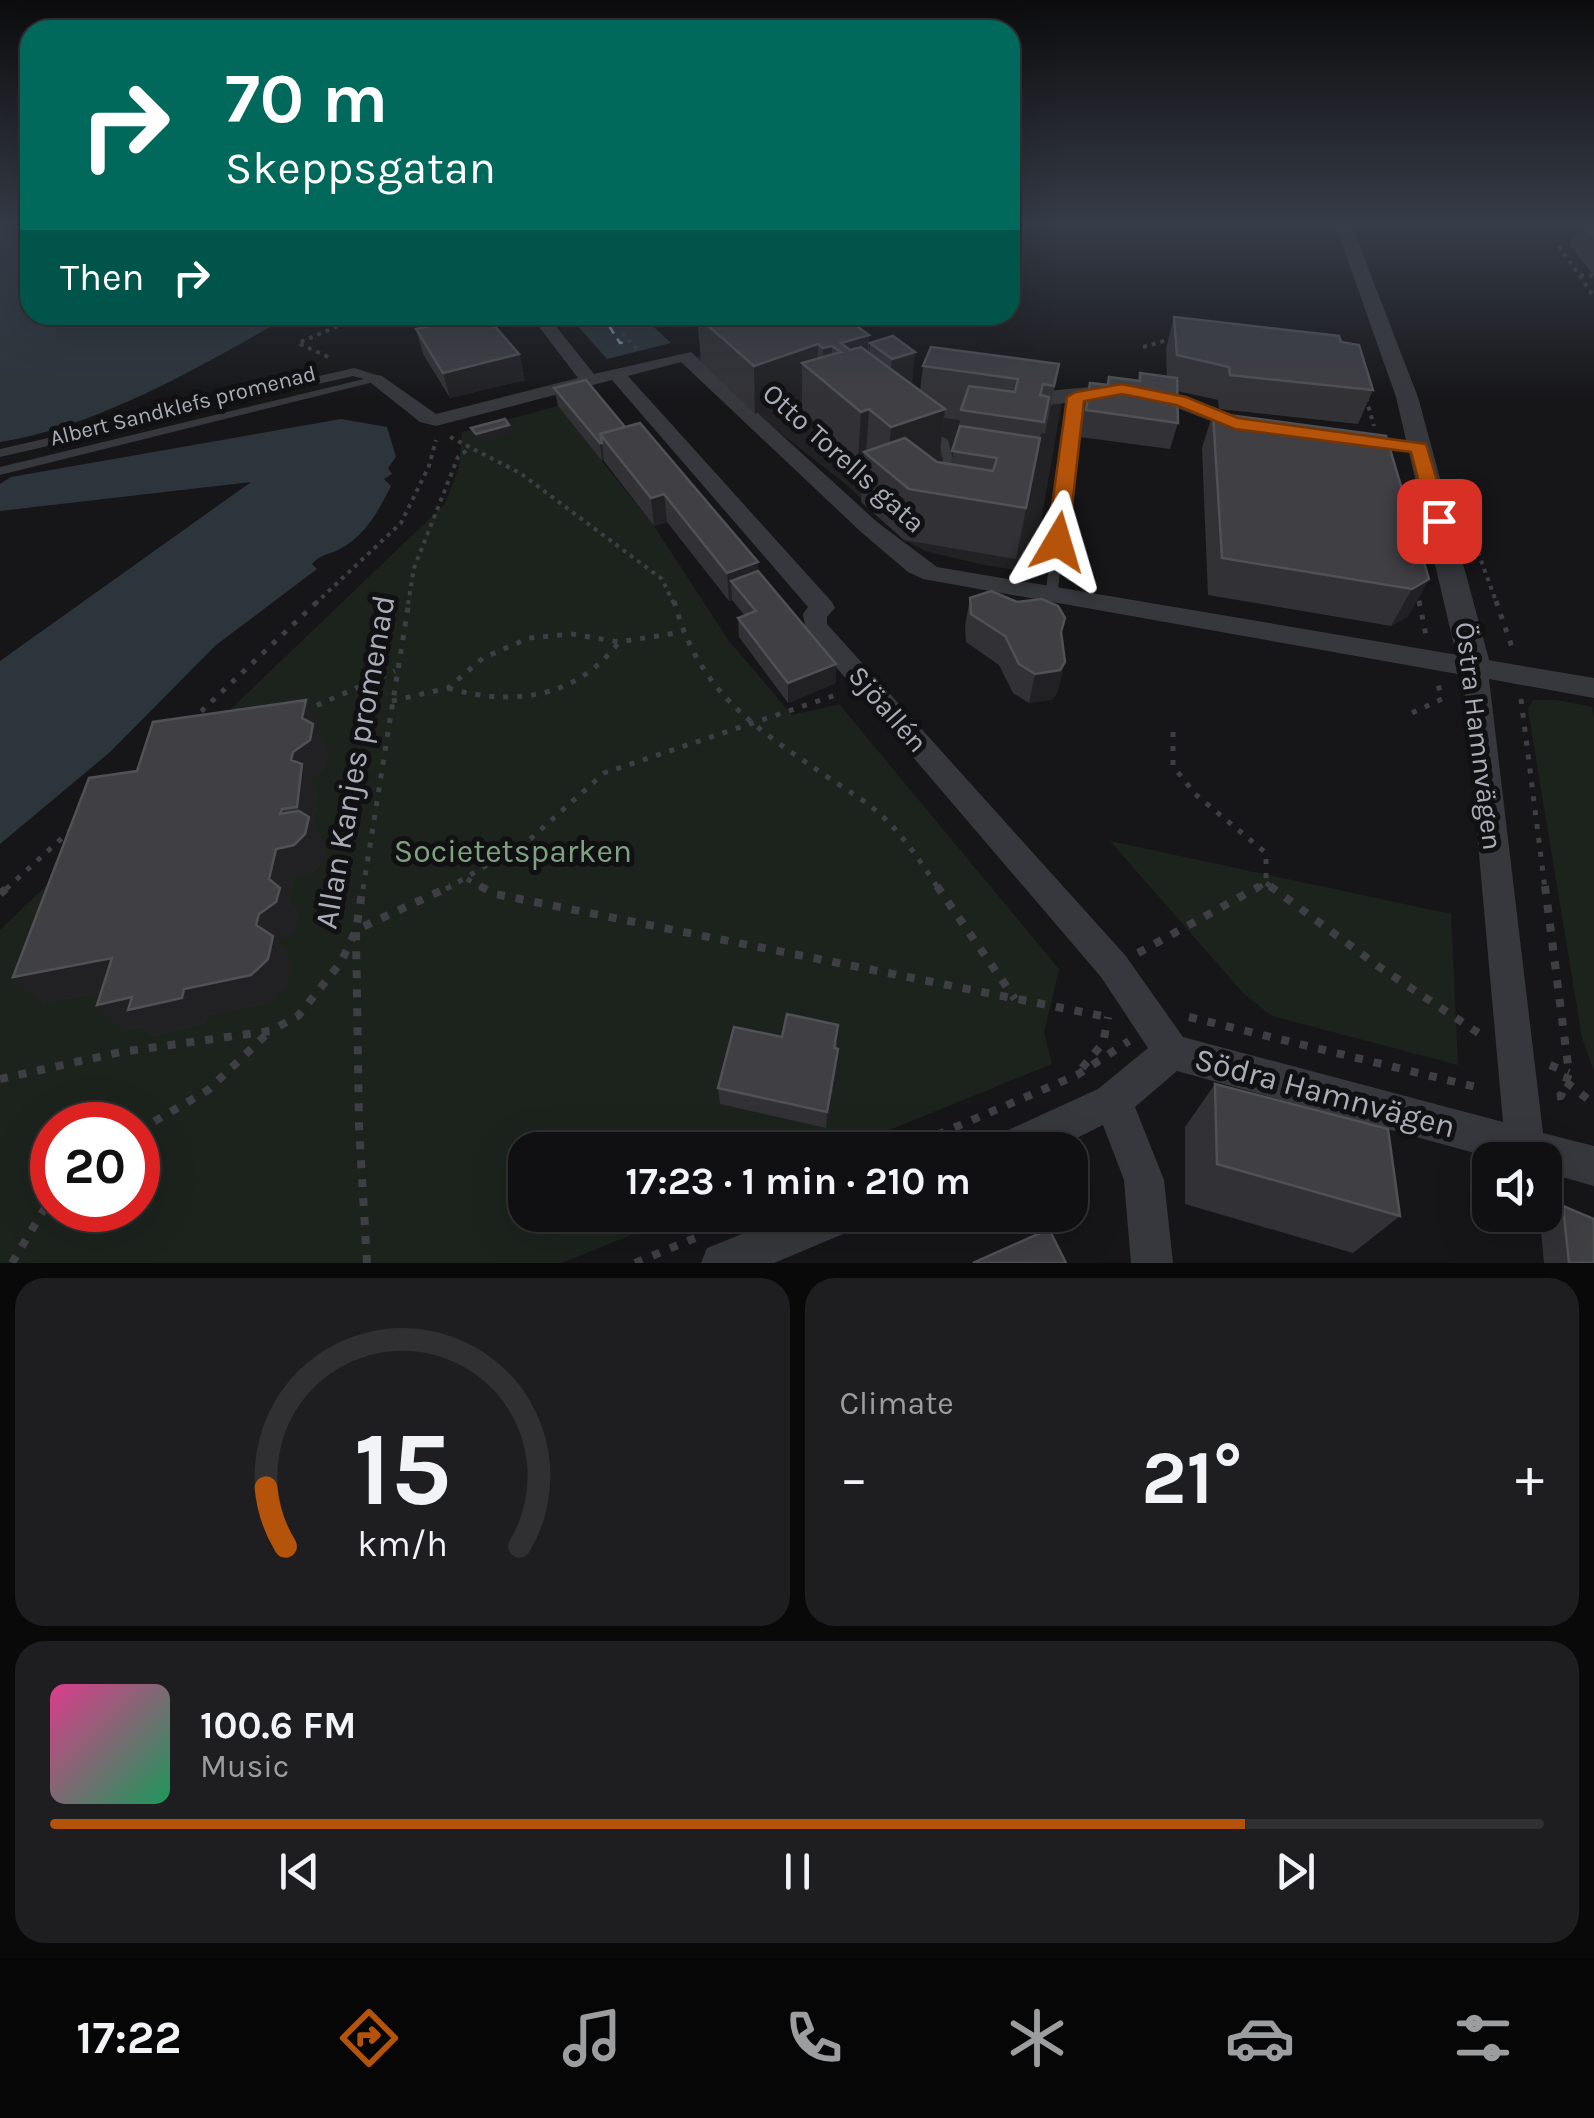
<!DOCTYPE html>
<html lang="en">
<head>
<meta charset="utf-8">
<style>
  :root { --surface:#101012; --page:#1e1e20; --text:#f1f3f6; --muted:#9c9d9f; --line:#303032; --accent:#b45309 }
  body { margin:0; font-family:Karla,sans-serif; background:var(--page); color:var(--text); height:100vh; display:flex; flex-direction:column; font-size:38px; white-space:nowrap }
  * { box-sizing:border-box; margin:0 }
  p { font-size:32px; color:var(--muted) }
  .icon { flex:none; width:55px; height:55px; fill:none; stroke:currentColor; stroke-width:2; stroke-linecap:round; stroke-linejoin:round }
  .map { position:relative; height:1263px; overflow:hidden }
  .side { display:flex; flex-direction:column; gap:15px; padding:15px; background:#09090a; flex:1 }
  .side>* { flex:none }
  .top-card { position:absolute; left:20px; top:20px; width:1000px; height:305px; border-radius:30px; box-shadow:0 10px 40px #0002,0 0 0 2px var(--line); background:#00695c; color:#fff; overflow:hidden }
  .tools { position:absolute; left:1472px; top:1142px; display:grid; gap:20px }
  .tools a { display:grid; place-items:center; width:90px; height:90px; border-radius:20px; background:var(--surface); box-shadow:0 10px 40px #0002,0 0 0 2px var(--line); font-size:50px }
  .speed { position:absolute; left:30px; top:1102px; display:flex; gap:20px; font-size:50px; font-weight:700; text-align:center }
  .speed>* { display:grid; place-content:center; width:130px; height:130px; border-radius:50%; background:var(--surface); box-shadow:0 10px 40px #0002,0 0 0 2px var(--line); line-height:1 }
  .speed .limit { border:15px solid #d22; background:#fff; color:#111 }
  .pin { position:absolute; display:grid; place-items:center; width:85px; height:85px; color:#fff; margin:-42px; border-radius:20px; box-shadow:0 5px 15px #0006 }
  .me { position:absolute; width:110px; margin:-55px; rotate:7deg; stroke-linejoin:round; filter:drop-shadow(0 0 8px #0008) }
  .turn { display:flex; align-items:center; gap:35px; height:210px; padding:0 40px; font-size:45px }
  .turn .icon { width:130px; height:130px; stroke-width:2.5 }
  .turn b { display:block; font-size:70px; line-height:85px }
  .then { display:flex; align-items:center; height:95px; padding:0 40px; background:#0003; gap:20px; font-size:38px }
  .big { font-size:75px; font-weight:700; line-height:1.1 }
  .side .card { flex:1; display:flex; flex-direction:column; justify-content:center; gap:15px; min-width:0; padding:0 35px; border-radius:30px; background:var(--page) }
  .side .dial { align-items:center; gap:0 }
  .dial svg { height:260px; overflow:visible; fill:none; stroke:var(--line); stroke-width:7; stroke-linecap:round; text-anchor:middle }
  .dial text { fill:var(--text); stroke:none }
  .song { display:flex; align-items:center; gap:30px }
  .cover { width:120px; height:120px; border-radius:15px; background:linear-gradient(135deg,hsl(330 70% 55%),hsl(150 70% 35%)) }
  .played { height:10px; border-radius:5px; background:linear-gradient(90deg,var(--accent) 80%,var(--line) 80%) }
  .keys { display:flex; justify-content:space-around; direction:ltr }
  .heat { display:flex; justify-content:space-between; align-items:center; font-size:55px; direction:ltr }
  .side .tiles { flex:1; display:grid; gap:15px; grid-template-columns:1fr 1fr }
  .card:last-child { grid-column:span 2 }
  .trip { position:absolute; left:508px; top:1132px; width:580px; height:100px; border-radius:30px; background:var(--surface); box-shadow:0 10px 40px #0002,0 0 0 2px var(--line); font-weight:700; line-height:100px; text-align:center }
  .menu { display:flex; height:160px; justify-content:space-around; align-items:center; background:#060607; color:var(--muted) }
  .menu .icon { width:70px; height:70px }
  .menu .selected { color:var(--accent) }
  .menu b { font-size:45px; color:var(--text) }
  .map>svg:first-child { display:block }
  .built { fill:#222225 }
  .green { fill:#1c231d; fill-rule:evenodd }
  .water { fill:#2c353c }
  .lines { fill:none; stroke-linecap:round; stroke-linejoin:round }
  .ferry { stroke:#7f9bb3; stroke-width:2.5; stroke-dasharray:8 6; stroke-linecap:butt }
  .path-far2 { stroke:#3d3f44; stroke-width:4; stroke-dasharray:4 5; stroke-linecap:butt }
  .path-far1 { stroke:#3d3f44; stroke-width:5; stroke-dasharray:5 9; stroke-linecap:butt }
  .path { stroke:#3d3f44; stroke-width:8; stroke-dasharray:8 11; stroke-linecap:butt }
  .service { fill:#37383d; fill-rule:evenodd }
  .pedestrian { fill:#37383d; fill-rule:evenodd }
  .minor { fill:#37383d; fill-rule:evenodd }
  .tertiary { fill:#37383d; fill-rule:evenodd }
  .wall { fill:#323236; fill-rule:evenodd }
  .shaded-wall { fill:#212124 }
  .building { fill:#3f3f44; stroke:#4f5156; stroke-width:2.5 }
  .route { fill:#b45309; stroke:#753606; stroke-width:2.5 }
  .labels { text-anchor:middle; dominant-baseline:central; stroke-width:10; stroke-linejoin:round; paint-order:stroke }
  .far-street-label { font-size:22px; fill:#a8adb8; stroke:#111113 }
  .street-label { font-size:28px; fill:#a8adb8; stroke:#111113 }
  .near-street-label { font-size:32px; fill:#a8adb8; stroke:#111113 }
  .near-park-label { font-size:32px; fill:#7fa381; stroke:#111113 }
</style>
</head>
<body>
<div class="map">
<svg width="1594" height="1263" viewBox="0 0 1594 1263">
  <rect width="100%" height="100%" fill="#161618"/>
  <path class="built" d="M 806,328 L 896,382 L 924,390 L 1062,402 L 1032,573 L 979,564 L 925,551 L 904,540 L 848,486 L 755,413 L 697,357 Z"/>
  <g class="green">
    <path d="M 558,406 L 654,526 L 729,641 L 792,715 L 839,704 L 1059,969 L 1044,1033 L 1052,1064 L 840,1150 L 525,1150 L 525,1215 L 680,1215 L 562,1263 L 0,1263 L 0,930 L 445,504 L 459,467 L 462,432 ZM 52,1125 L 138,1125 L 138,1210 L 52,1210 Z"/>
    <path d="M 1533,700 L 1556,700 L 1592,707 L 1594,720 L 1594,1071 L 1582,1038 L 1528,709 Z"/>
    <path d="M 1110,841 L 1451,914 L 1458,1065 L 1272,1016 L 1244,994 Z"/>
  </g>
  <g class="water">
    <path d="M 0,224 L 30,224 L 30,315 L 291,315 C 201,366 102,425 0,442 Z"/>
    <path d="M 568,315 L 641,315 L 671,343 L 607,359 Z"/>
    <path d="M 341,419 L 387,427 L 396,457 L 388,468 L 392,474 L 384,479 L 391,486 C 379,510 365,536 340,549 C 329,555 320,554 312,564 L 317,569 L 216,645 L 109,753 L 0,844 L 0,661 L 251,482 L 0,511 L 0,484 L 11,477 Z"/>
  </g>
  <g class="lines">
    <path class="ferry" d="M 602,315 L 620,343 L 630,341"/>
    <g class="path-far2">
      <path d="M 1559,246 L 1594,297"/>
      <path d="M 1580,275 L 1594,276"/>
      <path d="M 622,333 L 637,349"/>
      <path d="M 1143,347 L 1174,338"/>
      <path d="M 328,357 L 298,343 L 364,315"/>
      <path d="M 1366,398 L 1374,426"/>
      <path d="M 450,437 L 520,473 L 662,579 L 674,604"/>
      <path d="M 1478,552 L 1497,604"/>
      <path d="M 1417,592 L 1420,604"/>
      <path d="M 315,604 L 401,523 L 429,466 L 436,440"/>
      <path d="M 408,604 L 414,568 L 458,457 L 470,448"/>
    </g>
    <g class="path-far1">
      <path d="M 674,601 C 699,694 757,729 832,780 C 848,791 868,802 882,816 C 905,837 921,863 939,889"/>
      <path d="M 1419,601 L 1426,635"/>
      <path d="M 1496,601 L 1513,650"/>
      <path d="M 448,688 C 513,707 577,698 619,642"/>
      <path d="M 1521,699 L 1545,889"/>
      <path d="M 392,701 L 448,688 L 483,658 L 529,638 L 572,634 L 619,642 L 682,632"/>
      <path d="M 304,711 L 395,671"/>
      <path d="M 1412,713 L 1442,699 L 1438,684"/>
      <path d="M 191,721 L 318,601"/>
      <path d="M 1173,732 L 1173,766 L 1195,794 L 1266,853 L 1266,883 L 1256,889"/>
      <path d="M 467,879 L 485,889"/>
      <path d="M 1266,883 L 1274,889"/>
      <path d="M 6,889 L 72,829"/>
      <path d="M 363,889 L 409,601"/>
      <path d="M 446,889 L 527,842 L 604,773 L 839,694"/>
    </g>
    <g class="path">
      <path d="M 480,886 L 495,894 L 1107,1017"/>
      <path d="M 937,886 L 1015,999"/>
      <path d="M 1270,886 L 1378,966 L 1480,1034"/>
      <path d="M 1545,886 L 1569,1073 L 1561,1096 L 1553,1097"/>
      <path d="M 0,894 L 9,886"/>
      <path d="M 1138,953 L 1260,886"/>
      <path d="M 1189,1017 L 1484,1089"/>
      <path d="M 1550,1065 L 1569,1073"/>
      <path d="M 1082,1068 L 1103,1043 L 1108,1017"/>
      <path d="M 0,1079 L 121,1052 L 270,1031 L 298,1016 L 341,962 L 356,930 L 363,886"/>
      <path d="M 1566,1082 L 1594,1104"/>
      <path d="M 138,1131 L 208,1090 L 268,1033"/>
      <path d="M 902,1150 L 1077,1075 L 1129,1041"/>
      <path d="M 12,1263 L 52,1196"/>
      <path d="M 367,1263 L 359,1126 L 356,930 L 451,886"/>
      <path d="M 635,1263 L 695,1238"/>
    </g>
    <g class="service">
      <path d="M 835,315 L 845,315 L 866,321 L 915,320 L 919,322 L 915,324 C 888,326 858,331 835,315 Z"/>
      <path d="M 1076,394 L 1081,397 L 1057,597 L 1051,601 L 1045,597 L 1071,397 Z"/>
      <path d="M 930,429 L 948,440 L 953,460 L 942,477 L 938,478 L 933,475 L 943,460 L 939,443 L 925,432 Z"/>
      <path d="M 1378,440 L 1419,445 L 1424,448 L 1419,451 L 1374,445 L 1374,441 Z"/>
    </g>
    <path class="pedestrian" d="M 354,368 L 380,376 L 382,380 L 0,475 L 0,467 L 364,379 L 353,376 L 0,457 L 0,449 Z"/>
    <g class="minor">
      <path d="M 530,315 L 547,315 L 594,374 L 691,352 L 877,522 L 937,567 L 1594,678 L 1594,698 L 1489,679 L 1543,1133 L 1594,1146 L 1594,1186 L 1545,1172 L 1545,1160 L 1500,1160 L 1177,1071 L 1135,1107 L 1164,1180 L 1173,1263 L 1131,1263 L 1124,1180 L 1103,1125 L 1052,1150 L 989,1150 L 995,1136 L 1098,1089 L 1148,1048 L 1101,977 L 806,632 L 803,614 L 808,607 L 612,380 L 436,426 L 420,422 L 367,380 L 376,375 L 382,376 L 436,414 L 578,378 ZM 681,362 L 861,532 L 908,572 L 923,579 L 1463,675 L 1503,1122 L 1183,1037 L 1125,955 L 827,624 L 827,617 L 835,608 L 832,602 L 628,376 Z"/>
      <path d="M 1122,383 L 1187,397 L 1251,424 L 1241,430 C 1201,422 1164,396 1122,395 C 1094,394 1032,417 1009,398 C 1016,392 1102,387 1122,383 Z"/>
      <path d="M 790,1215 L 861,1215 L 855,1229 L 774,1263 L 701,1263 L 707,1248 Z"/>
    </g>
    <path class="tertiary" d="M 1335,224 L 1351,224 L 1418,397 L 1491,667 L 1486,675 L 1475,678 L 1464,675 L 1459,667 L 1396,397 Z"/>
  </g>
  <g class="wall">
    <path d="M 1581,224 L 1594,224 L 1594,276 L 1570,245 Z"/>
    <path d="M 697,316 L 869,335 L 869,353 L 870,343 L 893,336 L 912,385 L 920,391 L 923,366 L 1059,364 L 1045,434 L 1041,433 L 1016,559 L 904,540 L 861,502 L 864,459 L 858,460 L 802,411 L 802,396 L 755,414 L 701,362 ZM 944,418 L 960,420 L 951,465 L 937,462 L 934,460 L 939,458 Z"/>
    <path d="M 1174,317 L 1341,342 L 1373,390 L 1358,424 L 1219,409 L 1218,400 L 1177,391 L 1178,423 L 1170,449 L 1080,437 L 1084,408 L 1090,383 L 1107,385 L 1109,377 L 1138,381 L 1140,373 L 1167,376 L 1166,349 Z"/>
    <path d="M 416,329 L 519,354 L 525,380 L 450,398 L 423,354 Z"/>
    <path d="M 554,388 L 625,427 L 758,562 L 758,571 L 836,683 L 788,703 L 739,637 L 738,618 L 745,616 L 732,600 L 729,601 L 667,522 L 654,526 L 604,461 L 602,461 L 558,406 Z"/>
    <path d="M 1213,413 L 1429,579 L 1408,616 L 1391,626 L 1208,595 L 1202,448 Z"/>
    <path d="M 970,598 L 1061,633 L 1058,691 L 1053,699 L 1029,703 L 1013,693 L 999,665 L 966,642 L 965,626 Z"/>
    <path d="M 320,729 L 319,735 L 327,752 L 324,769 L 310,779 L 317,793 L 314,826 L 325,846 L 322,862 L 311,873 L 294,877 L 288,900 L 298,915 L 294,930 L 278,942 L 292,963 L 287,985 L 271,1002 L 207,1015 L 205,1023 L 153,1036 L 143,1026 L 123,1031 L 101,992 L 42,1003 L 137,771 Z"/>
    <path d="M 782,1037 L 837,1042 L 837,1066 L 826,1128 L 720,1104 L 718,1088 Z"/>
    <path d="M 1215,1084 L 1400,1216 L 1353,1253 L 1185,1204 L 1185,1127 Z"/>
    <path d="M 1563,1206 L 1594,1263 L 1544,1263 L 1540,1221 Z"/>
  </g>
  <g class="shaded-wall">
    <path d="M 869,335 L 867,382 L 841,343 Z"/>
    <path d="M 818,344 L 817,376 L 802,363 L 802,396 L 755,414 L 754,366 Z"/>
    <path d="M 832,346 L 831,387 L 822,380 L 823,348 Z"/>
    <path d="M 915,352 L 911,399 L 888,406 L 892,359 Z"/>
    <path d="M 519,354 L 525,380 L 450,398 L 443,373 Z"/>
    <path d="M 869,409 L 866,454 L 864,452 L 864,459 L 858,460 L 861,412 Z"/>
    <path d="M 945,409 L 939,458 L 892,474 L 887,471 L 891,427 Z"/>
    <path d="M 509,425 L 511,434 L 478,443 L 476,434 Z"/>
    <path d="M 600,443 L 602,443 L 604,461 L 602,461 Z"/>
    <path d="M 664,494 L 667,522 L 654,526 L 651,498 Z"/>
    <path d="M 758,562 L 759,590 L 731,581 L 732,600 L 729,601 L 727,573 Z"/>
    <path d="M 1429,579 L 1408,616 L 1391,626 L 1412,589 Z"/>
    <path d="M 1065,662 L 1058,691 L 1053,699 L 1029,703 L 1035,674 Z"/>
    <path d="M 836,664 L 836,683 L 788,703 L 788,683 Z"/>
    <path d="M 306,700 L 320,729 L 319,735 L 327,752 L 324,769 L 310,779 L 317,793 L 314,826 L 325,846 L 322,862 L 311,873 L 294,877 L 288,900 L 298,915 L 294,930 L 278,942 L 292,963 L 287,985 L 271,1002 L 207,1015 L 205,1023 L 153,1036 L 143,1026 L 123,1031 L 97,1005 L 132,997 L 184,989 L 256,925 L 276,849 L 307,825 L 297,807 L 291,760 Z"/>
    <path d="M 112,958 L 137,985 L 42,1003 L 13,977 Z"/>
    <path d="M 838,1049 L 837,1066 L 826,1128 L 827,1112 Z"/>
  </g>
  <g class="building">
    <path d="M 1582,224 L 1594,224 L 1594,237 Z"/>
    <path d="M 479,315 L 485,315 L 519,354 L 443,373 L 416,329 Z"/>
    <path d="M 702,315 L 841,315 L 869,335 L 841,343 L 850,350 L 861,347 L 945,409 L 891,427 L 869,409 L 861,412 L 802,363 L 841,352 L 832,346 L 823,348 L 818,344 L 754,366 L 697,316 Z"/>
    <path d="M 1174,317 L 1339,336 L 1341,342 L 1359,345 L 1373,390 L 1230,375 L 1229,367 L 1177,355 Z"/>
    <path d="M 893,336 L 915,352 L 892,359 L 870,343 Z"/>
    <path d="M 931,347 L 1059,364 L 1054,386 L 1043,384 L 1040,395 L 1049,397 L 1044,422 L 961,410 L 969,386 L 1015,392 L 1018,379 L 923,366 Z"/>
    <path d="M 1140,373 L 1177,378 L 1178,423 L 1086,410 L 1090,383 L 1108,385 L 1109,377 L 1140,381 Z"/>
    <path d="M 586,380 L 625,427 L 600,434 L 602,443 L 600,443 L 554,388 Z"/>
    <path d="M 1213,413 L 1386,436 L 1429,579 L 1412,589 L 1222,558 Z"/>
    <path d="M 505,419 L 509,425 L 476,434 L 471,428 Z"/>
    <path d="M 640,423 L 758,562 L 727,573 L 664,494 L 651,498 L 600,434 Z"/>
    <path d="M 960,426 L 1040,438 L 1026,508 L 909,489 L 864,452 L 905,438 L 937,462 L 993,471 L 997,458 L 952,451 Z"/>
    <path d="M 758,571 L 836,664 L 788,683 L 738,618 L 756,611 L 731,581 Z"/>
    <path d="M 991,591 L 1017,602 L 1042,599 L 1058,606 L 1065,618 L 1061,632 L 1065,662 L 1060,670 L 1035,674 L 1019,664 L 1005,636 L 971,614 L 970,598 Z"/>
    <path d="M 306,700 L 302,718 L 313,724 L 310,740 L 293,752 L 291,760 L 302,764 L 297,807 L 282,809 L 280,814 L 299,811 L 309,817 L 305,834 L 294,845 L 276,849 L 269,879 L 280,888 L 276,902 L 259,914 L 256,925 L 273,936 L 268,959 L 251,975 L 184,989 L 182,998 L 128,1010 L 132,997 L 97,1005 L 112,958 L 13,977 L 89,778 L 137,771 L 153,722 Z"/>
    <path d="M 787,1014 L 838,1025 L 834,1048 L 838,1049 L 827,1112 L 718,1088 L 734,1027 L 782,1037 Z"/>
    <path d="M 1215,1084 L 1388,1129 L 1400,1216 L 1217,1164 Z"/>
    <path d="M 1563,1206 L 1594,1219 L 1594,1263 L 1569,1263 Z"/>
    <path d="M 1049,1229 L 1066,1263 L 973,1263 Z"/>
  </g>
  <linearGradient id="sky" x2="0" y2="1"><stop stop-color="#0c0c0d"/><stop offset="0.56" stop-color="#363c48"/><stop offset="1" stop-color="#363c48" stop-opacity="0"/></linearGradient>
  <rect width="1594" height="400" fill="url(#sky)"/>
  <path class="route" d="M 1122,384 L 1186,397 L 1238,418 L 1426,444 L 1449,521 L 1439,527 L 1429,521 L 1411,452 L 1235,429 L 1176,405 L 1122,394 L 1084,401 L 1068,542 L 1058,548 L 1050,546 L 1047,542 L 1067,397 L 1076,392 Z"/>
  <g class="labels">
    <g class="far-street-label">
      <text transform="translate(183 406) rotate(-14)">Albert Sandklefs promenad</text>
    </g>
    <g class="street-label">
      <text transform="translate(844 458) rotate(42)">Otto Torells gata</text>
      <text transform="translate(888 709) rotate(49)">Sjöallén</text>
      <text transform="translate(1479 736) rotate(83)">Östra Hamnvägen</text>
    </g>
    <g class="near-street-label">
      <text transform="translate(355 762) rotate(-80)">Allan Kanjes promenad</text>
      <text transform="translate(1325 1093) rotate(15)">Södra Hamnvägen</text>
    </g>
    <g class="near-park-label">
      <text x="513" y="851">Societetsparken</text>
    </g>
  </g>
</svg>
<div class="tools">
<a><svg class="icon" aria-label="sound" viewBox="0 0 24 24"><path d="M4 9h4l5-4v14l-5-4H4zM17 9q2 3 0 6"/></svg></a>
</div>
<div class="speed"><div class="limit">20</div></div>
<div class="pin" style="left:1439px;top:521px;background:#d93025"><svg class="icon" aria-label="arrive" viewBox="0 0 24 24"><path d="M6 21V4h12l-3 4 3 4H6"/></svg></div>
<svg class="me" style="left:1058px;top:542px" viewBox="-20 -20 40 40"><path d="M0-17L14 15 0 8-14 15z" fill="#b45309" stroke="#fff" stroke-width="4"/></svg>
<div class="trip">17:23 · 1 min · 210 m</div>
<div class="top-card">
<div class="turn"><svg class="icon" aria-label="right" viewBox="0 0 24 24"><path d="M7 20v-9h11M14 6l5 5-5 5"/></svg><div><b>70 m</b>Skeppsgatan</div></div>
<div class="then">Then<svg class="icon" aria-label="right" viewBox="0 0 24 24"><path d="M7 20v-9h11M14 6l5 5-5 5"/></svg></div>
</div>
</div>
<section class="side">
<div class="tiles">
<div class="card dial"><svg viewBox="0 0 100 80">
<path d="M14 69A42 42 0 1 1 86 69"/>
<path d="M14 69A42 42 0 0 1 8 51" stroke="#b45309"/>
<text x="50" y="56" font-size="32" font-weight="700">15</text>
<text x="50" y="72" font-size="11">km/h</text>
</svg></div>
<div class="card"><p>Climate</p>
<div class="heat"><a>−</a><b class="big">21°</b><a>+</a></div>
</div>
<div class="card">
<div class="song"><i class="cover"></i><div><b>100.6 FM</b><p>Music</p></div></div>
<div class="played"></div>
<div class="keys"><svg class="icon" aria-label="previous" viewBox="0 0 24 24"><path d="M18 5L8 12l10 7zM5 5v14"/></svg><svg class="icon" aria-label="pause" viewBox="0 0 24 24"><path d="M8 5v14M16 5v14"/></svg><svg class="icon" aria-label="next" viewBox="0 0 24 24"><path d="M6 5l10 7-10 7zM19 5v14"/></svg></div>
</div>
</div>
</section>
<nav class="menu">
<b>17:22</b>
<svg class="icon selected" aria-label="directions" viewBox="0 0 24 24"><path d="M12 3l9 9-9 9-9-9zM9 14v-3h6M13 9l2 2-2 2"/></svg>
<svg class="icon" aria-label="music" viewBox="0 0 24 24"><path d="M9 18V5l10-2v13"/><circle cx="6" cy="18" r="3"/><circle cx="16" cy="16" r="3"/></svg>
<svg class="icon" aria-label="phone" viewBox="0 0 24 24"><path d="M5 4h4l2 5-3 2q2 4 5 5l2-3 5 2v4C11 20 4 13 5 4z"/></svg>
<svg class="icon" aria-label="climate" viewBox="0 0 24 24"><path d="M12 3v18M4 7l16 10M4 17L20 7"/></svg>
<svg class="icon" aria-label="car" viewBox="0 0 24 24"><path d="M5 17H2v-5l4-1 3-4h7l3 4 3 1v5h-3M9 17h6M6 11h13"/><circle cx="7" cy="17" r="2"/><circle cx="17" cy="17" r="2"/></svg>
<svg class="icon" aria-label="filters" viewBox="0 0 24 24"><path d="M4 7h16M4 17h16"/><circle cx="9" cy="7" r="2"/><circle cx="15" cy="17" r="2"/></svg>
</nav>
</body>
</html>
